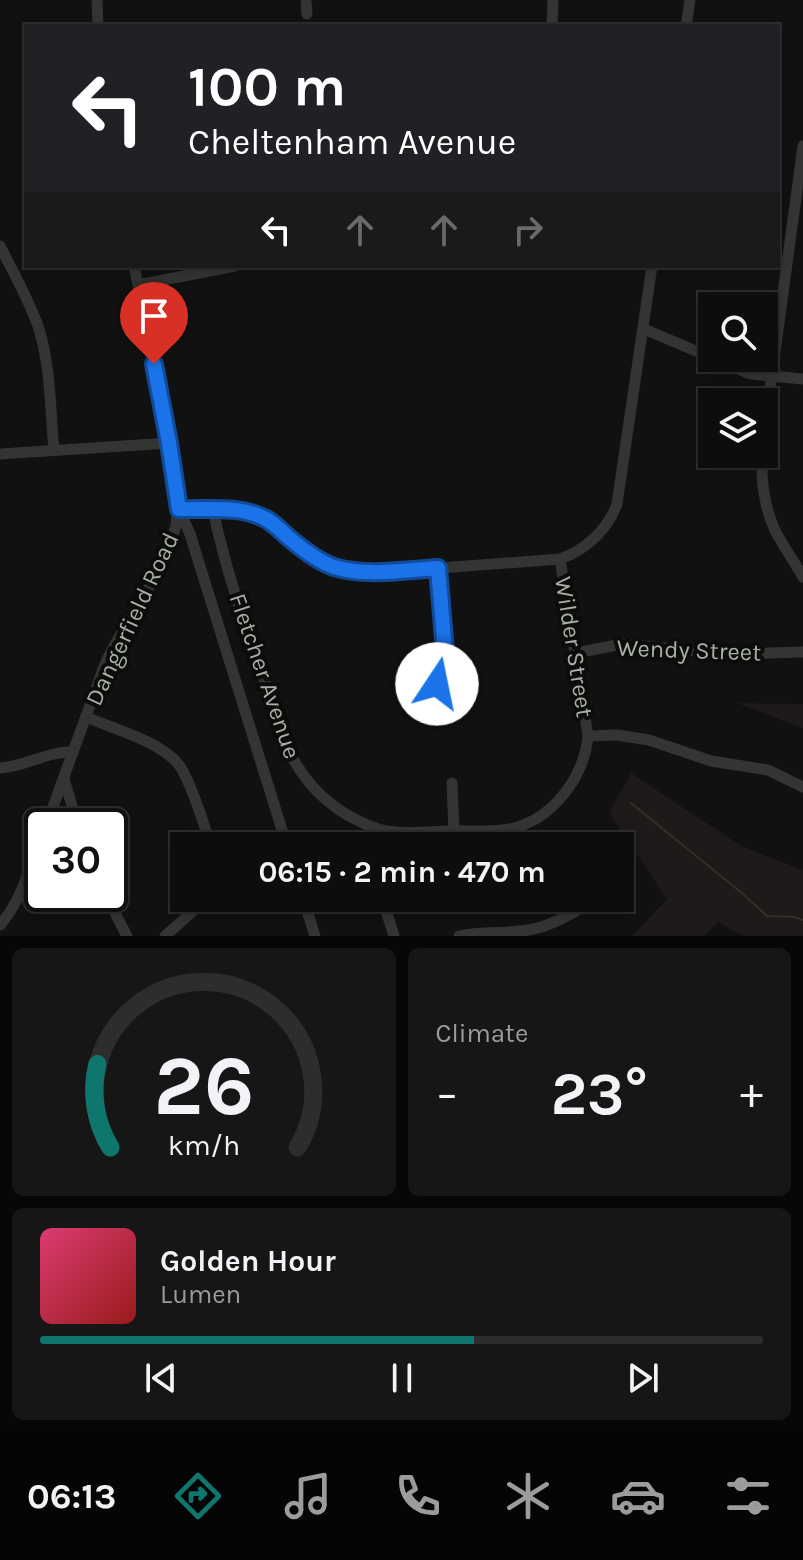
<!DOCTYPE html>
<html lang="en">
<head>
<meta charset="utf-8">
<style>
  :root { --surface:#0c0d0c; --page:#151615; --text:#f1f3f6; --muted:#9a9c9d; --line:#2c2d2d; --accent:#0f766e }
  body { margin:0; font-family:Karla,sans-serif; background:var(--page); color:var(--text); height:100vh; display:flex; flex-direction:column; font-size:30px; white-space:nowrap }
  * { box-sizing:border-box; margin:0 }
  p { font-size:26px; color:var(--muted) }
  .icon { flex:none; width:44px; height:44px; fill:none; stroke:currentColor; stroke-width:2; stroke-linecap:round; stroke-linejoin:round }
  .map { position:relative; height:936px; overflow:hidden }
  .sheet { display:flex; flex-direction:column; gap:12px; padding:12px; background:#070707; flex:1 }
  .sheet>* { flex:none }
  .guide { position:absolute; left:24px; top:24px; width:756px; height:244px; border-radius:0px; box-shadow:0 4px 12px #0003,0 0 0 2px var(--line); background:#202124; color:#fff; overflow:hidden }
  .tools { position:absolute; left:698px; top:292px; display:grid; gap:16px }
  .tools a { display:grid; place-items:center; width:80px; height:80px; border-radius:0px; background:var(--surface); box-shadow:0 4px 12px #0003,0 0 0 2px var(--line); font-size:40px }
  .speed { position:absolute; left:24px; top:808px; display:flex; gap:16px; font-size:40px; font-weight:700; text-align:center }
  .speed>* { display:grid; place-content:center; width:104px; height:104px; border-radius:50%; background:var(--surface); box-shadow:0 4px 12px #0003,0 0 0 2px var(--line); line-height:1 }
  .speed .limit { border:4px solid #111; border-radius:12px; background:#fff; color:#111 }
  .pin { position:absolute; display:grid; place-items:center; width:68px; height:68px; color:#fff; margin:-82px -34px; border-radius:50% 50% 50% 0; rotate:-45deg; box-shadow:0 0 8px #0007 }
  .pin .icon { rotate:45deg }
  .me { position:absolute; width:88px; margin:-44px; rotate:11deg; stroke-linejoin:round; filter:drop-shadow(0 0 6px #0008) }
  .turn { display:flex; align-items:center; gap:28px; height:168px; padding:0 32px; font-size:36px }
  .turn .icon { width:104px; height:104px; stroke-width:2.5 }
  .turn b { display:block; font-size:56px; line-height:68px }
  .lanes { display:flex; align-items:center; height:76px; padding:0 32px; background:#0003; justify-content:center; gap:40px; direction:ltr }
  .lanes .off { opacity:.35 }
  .big { font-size:60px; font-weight:700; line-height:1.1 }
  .sheet .tile { flex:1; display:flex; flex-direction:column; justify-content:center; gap:12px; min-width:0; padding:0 28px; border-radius:12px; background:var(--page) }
  .sheet .dial { align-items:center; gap:0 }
  .dial svg { height:208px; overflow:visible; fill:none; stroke:var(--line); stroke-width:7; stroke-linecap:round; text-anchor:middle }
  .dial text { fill:var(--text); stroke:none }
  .song { display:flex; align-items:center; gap:24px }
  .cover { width:96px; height:96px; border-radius:12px; background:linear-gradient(135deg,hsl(340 70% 55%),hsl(0 70% 35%)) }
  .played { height:8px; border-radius:4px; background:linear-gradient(90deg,var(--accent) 60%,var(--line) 60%) }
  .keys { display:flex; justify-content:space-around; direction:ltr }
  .heat { display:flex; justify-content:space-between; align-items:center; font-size:44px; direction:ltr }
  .sheet .tiles { flex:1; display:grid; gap:12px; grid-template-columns:1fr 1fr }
  .tile:last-child { grid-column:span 2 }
  .trip { position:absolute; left:170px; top:832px; width:464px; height:80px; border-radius:0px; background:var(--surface); box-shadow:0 4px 12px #0003,0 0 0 2px var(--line); font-weight:700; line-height:80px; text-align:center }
  .menu { display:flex; height:128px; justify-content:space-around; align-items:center; background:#050505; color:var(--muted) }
  .menu .icon { width:56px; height:56px }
  .menu .selected { color:var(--accent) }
  .menu b { font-size:36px; color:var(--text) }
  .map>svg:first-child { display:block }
  .green { fill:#1e1a19 }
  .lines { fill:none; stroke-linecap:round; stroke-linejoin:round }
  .stream { stroke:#2e3228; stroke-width:2 }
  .minor { stroke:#323531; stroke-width:11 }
  .route-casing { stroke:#114b97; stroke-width:20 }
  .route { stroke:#1a73e8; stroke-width:14 }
  .labels { text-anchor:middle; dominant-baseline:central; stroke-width:8; stroke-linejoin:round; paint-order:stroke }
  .street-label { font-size:24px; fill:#a7b0a2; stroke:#0b0c0b }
</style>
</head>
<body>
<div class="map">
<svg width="803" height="936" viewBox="0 0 803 936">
  <rect width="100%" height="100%" fill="#101110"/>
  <g class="green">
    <path d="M 737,703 L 803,704 L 803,728 Z"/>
    <path d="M 631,773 L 743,847 L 803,870 L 803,936 L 743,936 L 718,922 L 704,936 L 632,936 L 667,899 L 609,813 Z"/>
  </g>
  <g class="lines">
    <path class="stream" d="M 631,803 L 743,894 L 767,916 L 795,917 L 803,920"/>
    <g class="minor">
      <path d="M 97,0 L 98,26"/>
      <path d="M 306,0 L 307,14"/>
      <path d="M 552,26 L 553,0"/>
      <path d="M 686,26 L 690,0"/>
      <path d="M 0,246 C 13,272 28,298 38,326 C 51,366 50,409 54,450"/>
      <path d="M 138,285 L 235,266"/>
      <path d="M 644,329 L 750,374 L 803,379"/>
      <path d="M 764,433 L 803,146"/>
      <path d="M 0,454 L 169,443"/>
      <path d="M 762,454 C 761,479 764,505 774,528 C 782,545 794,561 803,577"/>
      <path d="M 213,510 C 230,591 261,669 287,747 C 305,786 334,813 375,828 C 397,835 425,832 448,831 C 469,830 490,833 510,829 C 552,820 584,778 588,736 L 560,559"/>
      <path d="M 576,653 L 622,644 L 732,654 L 803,652"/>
      <path d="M 437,684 L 445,651 L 438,568"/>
      <path d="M 86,717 C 114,729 160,741 179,765 C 189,778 206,828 210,846"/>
      <path d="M 588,736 L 617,735 L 649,740 L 711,761 L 768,770 L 803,787"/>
      <path d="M 0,768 C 25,767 47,751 73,752"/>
      <path d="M 64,779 L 78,826"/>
      <path d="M 452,783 L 454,831"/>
      <path d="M 46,826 L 105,664 C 126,619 161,578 175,529 C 183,501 168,440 162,409 C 153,362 144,314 134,266"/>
      <path d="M 287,846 L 190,534 L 179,509 L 230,509 L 257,515 L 274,524 L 303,550 L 320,561 L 339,568 L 357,571 L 413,570 L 560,559 C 586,550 608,529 617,504 L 652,266"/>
      <path d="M 375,846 L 376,828"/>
      <path d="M 105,894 L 127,936"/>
      <path d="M 303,898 L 315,936"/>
      <path d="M 382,898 L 394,936"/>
      <path d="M 0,925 C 22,900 30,866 42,835"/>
      <path d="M 165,936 L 192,912 L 204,898"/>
      <path d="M 459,936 C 482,931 505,934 528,930 C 545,928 577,913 590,901"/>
    </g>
  </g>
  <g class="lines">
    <defs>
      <path id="route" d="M 154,364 L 169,443 L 179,509 C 206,510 239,505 264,518 C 273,522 280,530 288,537 C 302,549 317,561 334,567 C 367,577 405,570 438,568 L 445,651 L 437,684"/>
    </defs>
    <use href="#route" class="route-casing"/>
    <use href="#route" class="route"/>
  </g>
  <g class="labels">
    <g class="street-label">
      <text transform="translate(132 619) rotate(-65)">Dangerfield Road</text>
      <text transform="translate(574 647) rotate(81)">Wilder Street</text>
      <text transform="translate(689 650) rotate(2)">Wendy Street</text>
      <text transform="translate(265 676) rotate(71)">Fletcher Avenue</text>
    </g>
  </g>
</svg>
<div class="tools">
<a><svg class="icon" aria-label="search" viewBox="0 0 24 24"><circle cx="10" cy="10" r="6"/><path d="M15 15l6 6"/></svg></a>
<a><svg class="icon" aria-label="layers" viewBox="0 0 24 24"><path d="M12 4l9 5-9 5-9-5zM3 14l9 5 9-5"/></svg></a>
</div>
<div class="speed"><div class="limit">30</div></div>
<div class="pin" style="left:154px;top:364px;background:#d93025"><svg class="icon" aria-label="arrive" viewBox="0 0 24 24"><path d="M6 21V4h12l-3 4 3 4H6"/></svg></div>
<svg class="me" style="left:437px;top:684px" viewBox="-20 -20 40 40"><circle r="19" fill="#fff"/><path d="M0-13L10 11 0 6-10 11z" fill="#1a73e8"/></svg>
<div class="trip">06:15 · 2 min · 470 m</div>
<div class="guide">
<div class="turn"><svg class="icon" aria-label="left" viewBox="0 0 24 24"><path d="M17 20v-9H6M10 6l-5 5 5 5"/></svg><div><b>100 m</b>Cheltenham Avenue</div></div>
<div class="lanes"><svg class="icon" aria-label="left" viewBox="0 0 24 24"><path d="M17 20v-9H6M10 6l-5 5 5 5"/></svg><svg class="icon off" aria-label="ahead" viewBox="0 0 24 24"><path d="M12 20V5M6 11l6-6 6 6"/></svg><svg class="icon off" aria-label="ahead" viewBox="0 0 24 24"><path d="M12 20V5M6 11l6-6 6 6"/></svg><svg class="icon off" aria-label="right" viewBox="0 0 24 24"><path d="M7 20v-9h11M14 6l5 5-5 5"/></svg></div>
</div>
</div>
<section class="sheet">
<div class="tiles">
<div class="tile dial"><svg viewBox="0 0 100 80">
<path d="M14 69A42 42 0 1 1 86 69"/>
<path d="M14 69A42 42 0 0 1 9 37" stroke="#0f766e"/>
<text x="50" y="56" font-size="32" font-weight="700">26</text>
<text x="50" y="72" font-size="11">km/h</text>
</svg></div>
<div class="tile"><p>Climate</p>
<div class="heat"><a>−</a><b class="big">23°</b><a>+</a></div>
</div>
<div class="tile">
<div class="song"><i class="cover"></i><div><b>Golden Hour</b><p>Lumen</p></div></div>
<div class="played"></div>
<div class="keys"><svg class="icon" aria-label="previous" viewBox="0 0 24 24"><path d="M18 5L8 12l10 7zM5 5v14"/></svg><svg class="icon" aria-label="pause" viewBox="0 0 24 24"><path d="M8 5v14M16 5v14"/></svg><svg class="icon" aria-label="next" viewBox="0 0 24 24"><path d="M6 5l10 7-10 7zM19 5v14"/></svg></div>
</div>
</div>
</section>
<nav class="menu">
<b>06:13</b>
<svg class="icon selected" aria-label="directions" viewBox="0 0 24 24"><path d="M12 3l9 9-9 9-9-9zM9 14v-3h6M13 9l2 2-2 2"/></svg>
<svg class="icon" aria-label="music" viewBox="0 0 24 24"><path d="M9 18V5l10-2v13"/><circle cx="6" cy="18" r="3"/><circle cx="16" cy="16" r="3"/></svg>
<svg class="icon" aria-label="phone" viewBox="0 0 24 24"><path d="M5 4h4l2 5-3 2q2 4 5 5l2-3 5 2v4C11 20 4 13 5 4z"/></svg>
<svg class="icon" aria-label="climate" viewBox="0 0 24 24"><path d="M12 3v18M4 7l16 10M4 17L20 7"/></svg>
<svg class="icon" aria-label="car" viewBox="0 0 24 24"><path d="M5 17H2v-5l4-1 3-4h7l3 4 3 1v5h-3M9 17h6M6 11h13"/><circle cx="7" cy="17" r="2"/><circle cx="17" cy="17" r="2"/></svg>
<svg class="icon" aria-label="filters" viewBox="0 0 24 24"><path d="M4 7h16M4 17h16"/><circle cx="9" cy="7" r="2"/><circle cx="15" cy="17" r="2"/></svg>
</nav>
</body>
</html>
